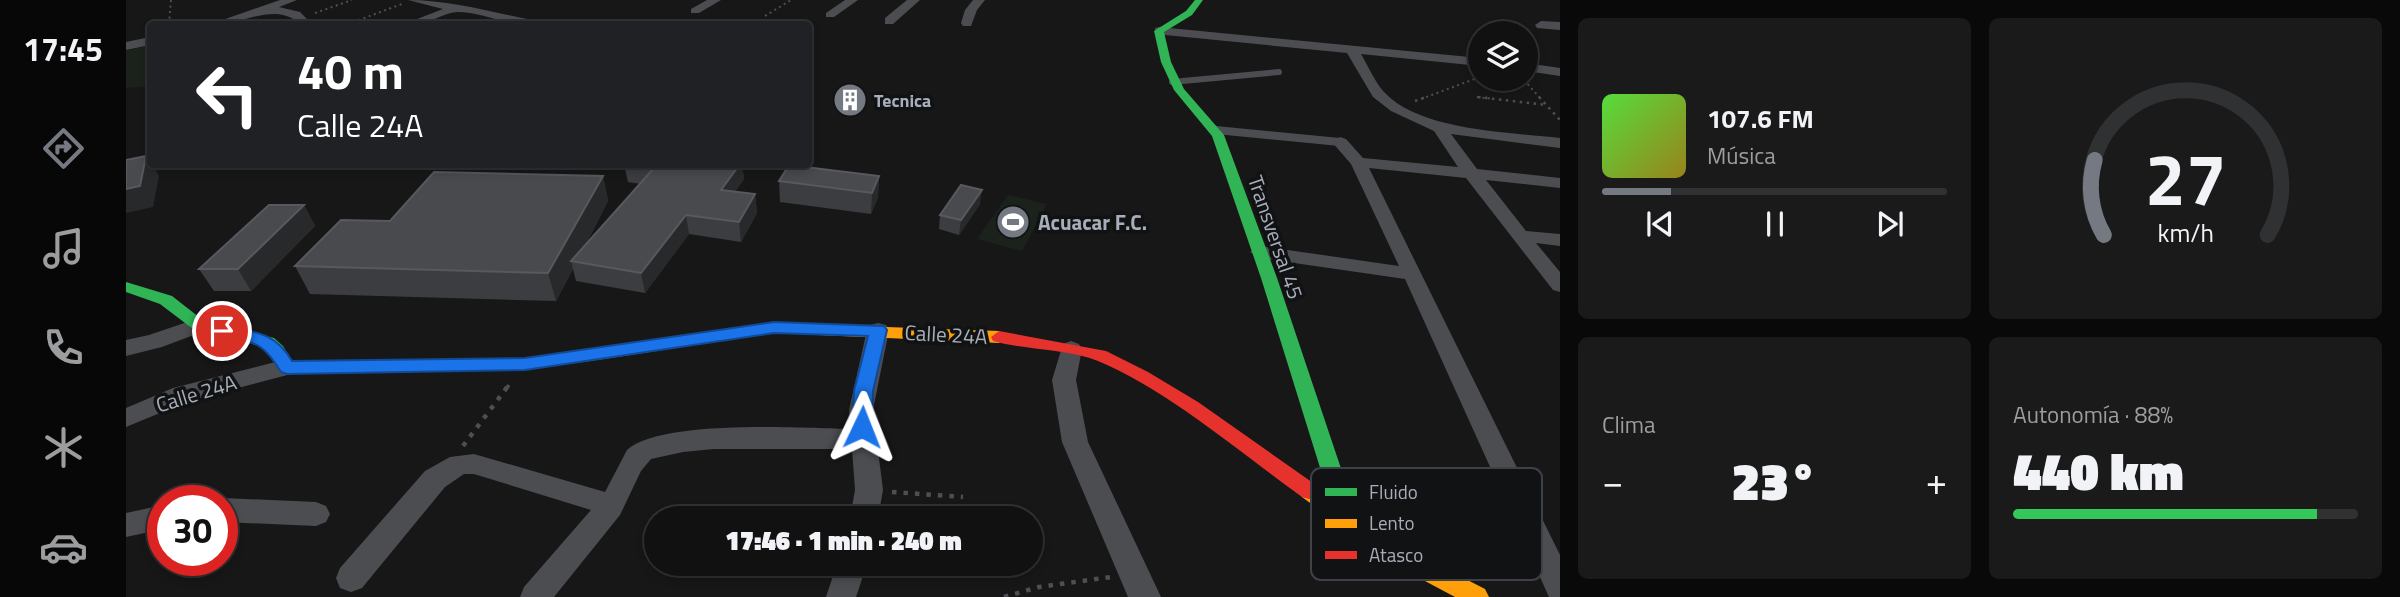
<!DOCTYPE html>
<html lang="es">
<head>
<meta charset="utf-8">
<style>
  :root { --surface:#111112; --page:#1a1a1b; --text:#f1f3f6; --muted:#9c9d9f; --line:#303132; --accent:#757981 }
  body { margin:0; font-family:"Titillium Web",sans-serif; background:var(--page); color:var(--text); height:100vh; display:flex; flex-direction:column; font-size:26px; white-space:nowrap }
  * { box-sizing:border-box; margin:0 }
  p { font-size:23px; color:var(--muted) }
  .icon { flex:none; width:38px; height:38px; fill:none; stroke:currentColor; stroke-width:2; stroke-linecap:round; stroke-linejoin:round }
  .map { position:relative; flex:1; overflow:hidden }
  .details { display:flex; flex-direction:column; gap:18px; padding:18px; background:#09090a; width:840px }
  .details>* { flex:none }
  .guide { position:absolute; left:21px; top:21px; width:665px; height:147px; border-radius:7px; box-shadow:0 4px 10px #0003,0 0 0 2px var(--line); background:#202124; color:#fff; overflow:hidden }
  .fabs { position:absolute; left:1342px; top:21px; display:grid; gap:14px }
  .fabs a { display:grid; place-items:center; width:70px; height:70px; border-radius:50%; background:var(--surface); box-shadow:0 4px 10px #0003,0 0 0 2px var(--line); font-size:35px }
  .speed { position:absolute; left:21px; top:485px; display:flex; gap:14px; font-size:35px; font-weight:700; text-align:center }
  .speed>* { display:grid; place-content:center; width:91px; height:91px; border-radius:50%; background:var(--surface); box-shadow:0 4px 10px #0003,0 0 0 2px var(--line); line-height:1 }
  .speed .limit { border:10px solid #d22; background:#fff; color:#111 }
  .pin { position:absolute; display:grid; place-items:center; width:60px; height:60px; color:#fff; margin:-30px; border:4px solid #fff; border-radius:50%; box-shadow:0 2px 7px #0007 }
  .me { position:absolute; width:77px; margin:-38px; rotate:2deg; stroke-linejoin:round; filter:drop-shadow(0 0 5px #0008) }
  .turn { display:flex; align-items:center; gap:24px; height:147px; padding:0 35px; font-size:32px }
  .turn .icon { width:91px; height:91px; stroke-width:2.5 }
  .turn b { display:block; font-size:49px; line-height:60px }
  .big { font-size:52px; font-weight:800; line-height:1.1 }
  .details .tile { flex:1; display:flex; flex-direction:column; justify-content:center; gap:10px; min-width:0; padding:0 24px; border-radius:10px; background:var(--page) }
  .details .dial { align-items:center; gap:0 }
  .dial svg { height:182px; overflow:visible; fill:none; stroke:var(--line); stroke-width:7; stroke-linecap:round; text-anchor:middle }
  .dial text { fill:var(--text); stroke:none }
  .song { display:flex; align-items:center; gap:21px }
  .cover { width:84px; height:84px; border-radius:10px; background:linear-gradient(135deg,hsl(110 70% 55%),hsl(50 70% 35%)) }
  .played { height:7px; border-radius:4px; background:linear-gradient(90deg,var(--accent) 20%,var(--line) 20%) }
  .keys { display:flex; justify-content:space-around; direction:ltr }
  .heat { display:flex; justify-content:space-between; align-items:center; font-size:38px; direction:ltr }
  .charge { height:10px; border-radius:5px; background:linear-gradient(90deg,#34c759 88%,var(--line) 0) }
  .details .tiles { flex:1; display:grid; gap:18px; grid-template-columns:repeat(2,1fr) }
  .trip { position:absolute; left:518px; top:506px; width:399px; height:70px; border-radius:35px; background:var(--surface); box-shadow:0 4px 10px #0003,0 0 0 2px var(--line); font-weight:800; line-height:70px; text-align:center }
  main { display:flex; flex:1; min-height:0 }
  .tabs { display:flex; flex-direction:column; width:126px; justify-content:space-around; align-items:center; background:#070707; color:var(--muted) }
  .tabs .icon { width:49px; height:49px }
  .tabs .active { color:var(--accent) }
  .tabs b { font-size:32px; color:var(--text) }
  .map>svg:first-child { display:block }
  .green { fill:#1b221c }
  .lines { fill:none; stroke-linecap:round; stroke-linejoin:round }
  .path-far3 { stroke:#4d4f52; stroke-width:2; stroke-dasharray:2 3.5; stroke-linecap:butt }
  .path-far2 { stroke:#4d4f52; stroke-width:2.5; stroke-dasharray:2.5 4.5; stroke-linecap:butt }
  .path-far1 { stroke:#4d4f52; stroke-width:3.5; stroke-dasharray:3.5 5; stroke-linecap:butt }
  .path { stroke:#4d4f52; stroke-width:4.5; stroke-dasharray:4.5 7; stroke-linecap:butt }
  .lane-far1 { stroke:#4b4d51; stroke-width:6 }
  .lane { stroke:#4b4d51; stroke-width:8 }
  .street { fill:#4b4d51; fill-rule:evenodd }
  .fast { fill:#30b455; fill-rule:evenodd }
  .slow { fill:#ff9f0a; fill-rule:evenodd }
  .jam { fill:#e5322d; fill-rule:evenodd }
  .wall { fill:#3c3d41 }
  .shaded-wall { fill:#28292b }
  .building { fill:#484a4e; stroke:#57595f; stroke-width:2 }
  .route { fill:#1a73e8; stroke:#114b97; stroke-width:2 }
  .labels { text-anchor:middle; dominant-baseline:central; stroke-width:7; stroke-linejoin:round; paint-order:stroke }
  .far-poi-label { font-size:18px; font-weight:bold; fill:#a8aeb9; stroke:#111214; text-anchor:start }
  .poi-label { font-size:21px; font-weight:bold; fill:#a8aeb9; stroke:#111214; text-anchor:start }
  .street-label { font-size:21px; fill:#a8aeb9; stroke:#111214 }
  .key { fill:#111214; stroke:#3e4146; stroke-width:2 }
  .key-label { font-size:19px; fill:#a8aeb9 }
</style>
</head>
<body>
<main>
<nav class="tabs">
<b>17:45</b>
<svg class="icon active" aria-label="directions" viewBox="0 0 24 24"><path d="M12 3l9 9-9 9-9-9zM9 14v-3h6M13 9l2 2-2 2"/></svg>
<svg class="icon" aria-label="music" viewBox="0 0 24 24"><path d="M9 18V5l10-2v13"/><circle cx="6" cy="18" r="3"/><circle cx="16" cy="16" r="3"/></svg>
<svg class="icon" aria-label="phone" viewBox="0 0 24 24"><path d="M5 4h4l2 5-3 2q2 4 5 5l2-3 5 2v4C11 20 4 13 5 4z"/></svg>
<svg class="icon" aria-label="climate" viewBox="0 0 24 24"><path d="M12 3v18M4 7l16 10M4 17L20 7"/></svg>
<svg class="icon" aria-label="car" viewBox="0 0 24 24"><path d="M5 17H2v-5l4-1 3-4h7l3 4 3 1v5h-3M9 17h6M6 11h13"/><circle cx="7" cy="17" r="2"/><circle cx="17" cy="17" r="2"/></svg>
</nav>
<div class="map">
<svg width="1434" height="597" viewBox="0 0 1434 597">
  <rect width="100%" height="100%" fill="#171718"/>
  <g class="green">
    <path d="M 24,45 L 24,86 L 0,88 L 0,51 Z"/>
    <path d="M 882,195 L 921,204 L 896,251 L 851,239 Z"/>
  </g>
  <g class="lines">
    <g class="path-far3">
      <path d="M 189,13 L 226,0"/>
      <path d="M 639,16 L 665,0"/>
      <path d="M 43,24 L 45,0"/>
      <path d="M 222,24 L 276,4"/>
      <path d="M 1398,80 L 1415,99"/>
      <path d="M 1351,97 L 1367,99"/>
      <path d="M 1295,99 L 1354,77"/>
    </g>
    <g class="path-far2">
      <path d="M 1352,97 L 1420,105"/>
      <path d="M 1413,97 L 1434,120"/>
      <path d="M 1289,101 L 1300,97"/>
    </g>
    <path class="path-far1" d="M 381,388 L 383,385"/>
    <g class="path">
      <path d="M 337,446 L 382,386"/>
      <path d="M 766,492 L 837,497"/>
      <path d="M 878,597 L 913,587 L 985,577"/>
    </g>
    <path class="lane-far1" d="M 1046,82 L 1153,72"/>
    <path class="lane" d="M 1090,130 L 1214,142"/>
    <g class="street">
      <path d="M 154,0 L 171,0 L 153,7 L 174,12 L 186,24 L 174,24 C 148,0 115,27 85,24 Z"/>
      <path d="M 282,0 C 324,0 365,12 406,20 L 412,24 C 383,27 357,12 331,12 C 317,13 304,24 284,24 L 286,21 L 317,9 Z"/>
      <path d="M 581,0 L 595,0 L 573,13 L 565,13 L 565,9 Z"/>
      <path d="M 719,0 L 732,0 L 708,17 L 700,17 L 700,13 Z"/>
      <path d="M 781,0 L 794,0 L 767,24 L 759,24 L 759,18 Z"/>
      <path d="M 847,0 L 859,0 L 851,10 L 845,26 L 837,26 L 835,23 L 839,10 Z"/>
      <path d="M 1415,21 L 1434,22 L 1434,30 L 1411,28 L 1409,25 Z"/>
      <path d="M 1033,27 L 1354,58 L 1354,66 L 1235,54 C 1242,66 1249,82 1258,92 C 1294,131 1383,132 1434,138 L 1434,148 L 1325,134 L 1351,169 L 1434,178 L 1434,188 L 1360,180 L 1400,231 L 1434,234 L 1434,246 L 1410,243 L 1434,272 L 1434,292 L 1427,290 L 1340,178 L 1243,168 L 1434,555 L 1434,597 L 1423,597 L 1279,279 L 1134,258 L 1124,252 L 1134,246 L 1273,266 L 1225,164 L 1206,142 L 1214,137 L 1220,139 L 1237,158 L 1332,167 L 1308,131 L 1265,111 L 1247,97 L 1221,53 L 1029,34 L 1029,28 Z"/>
      <path d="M 24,37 L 24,45 L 0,50 L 0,42 Z"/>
      <path d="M 1400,63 L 1434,68 L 1434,76 L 1400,71 Z"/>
      <path d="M 73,318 L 81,320 L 84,325 L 81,330 L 36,347 L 0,356 L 0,340 L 23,335 Z"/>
      <path d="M 752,323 L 760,325 L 763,330 L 747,410 L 757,490 L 752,518 L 724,518 L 729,490 L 726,449 L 588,449 L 557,452 L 525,459 L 515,471 L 494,515 L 428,597 L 394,597 L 398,587 L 465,510 L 348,474 L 338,474 L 319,487 L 236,588 L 225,592 L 214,588 L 210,578 L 214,568 L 299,471 L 324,457 L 348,454 L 479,492 L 501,450 C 535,419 677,428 724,429 L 723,410 L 741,330 L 744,325 Z"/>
      <path d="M 945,341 L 953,344 L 956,349 L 950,380 L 962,442 L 1035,597 L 1002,597 L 936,442 L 926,380 L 937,344 Z"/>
      <path d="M 161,359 L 169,361 L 173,367 L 169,373 L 63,401 L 0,427 L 0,408 L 47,388 Z"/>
      <path d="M 96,498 L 190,502 L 200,506 L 204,514 L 200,522 L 190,526 L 96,522 L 96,500 L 90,500 Z"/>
      <path d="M 37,505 L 37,529 L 0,537 L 0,513 Z"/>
      <path d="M 711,564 L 741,564 L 730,597 L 700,597 Z"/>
    </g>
    <g class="fast">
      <path d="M 1069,0 L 1077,0 L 1066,15 L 1038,32 L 1045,62 L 1058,89 L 1098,135 L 1151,278 L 1232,519 L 1228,525 L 1221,528 L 1214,525 L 1210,519 L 1135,278 L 1086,136 L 1048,90 L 1035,62 L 1028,31 L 1060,11 Z"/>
      <path d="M 0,282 L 46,296 L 78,321 L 148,338 L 157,346 L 166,361 L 399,358 L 471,348 L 477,350 L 480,354 L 477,358 L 471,360 L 399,370 L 161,373 L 155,371 L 145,354 L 136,346 L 67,329 L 34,304 L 0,292 Z"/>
    </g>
    <g class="slow">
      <path d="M 648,323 L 873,331 L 881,337 L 873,343 L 648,333 L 471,360 L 465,358 L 462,354 L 465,350 L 471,348 Z"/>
      <path d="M 1183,483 L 1190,485 L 1285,551 L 1359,589 L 1363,597 L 1329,597 L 1269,565 L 1176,497 L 1173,491 L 1176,485 Z"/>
    </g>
    <path class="jam" d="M 873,331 L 980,351 L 1022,372 L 1072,402 L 1190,485 L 1193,491 L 1190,497 L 1183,499 L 1176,497 C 1115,453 1040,389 972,361 C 942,349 899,350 867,341 L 865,337 Z"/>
  </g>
  <g class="wall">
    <path d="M 498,164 L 616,164 L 618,179 L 609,192 L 629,194 L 631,213 L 615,242 L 563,234 L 519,293 L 450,281 L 447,269 L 430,301 L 184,294 L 169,266 L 264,221 L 477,176 L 482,201 L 460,244 L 515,184 L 502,182 Z"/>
    <path d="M 753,176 L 752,197 L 745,214 L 654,202 L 653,181 Z"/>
    <path d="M 854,204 L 833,235 L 813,229 L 814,215 Z"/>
    <path d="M 178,205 L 189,226 L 125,291 L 88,291 L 73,269 Z"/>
  </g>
  <g class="shaded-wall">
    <path d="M 20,156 L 24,164 L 26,164 L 33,176 L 27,207 L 0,213 L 0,189 Z"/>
    <path d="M 614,164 L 616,164 L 618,179 L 597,209 L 595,190 Z"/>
    <path d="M 477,176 L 482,201 L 451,262 L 445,261 L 447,269 L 430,301 L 422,273 Z"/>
    <path d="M 753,176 L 752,197 L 745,214 L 746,193 Z"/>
    <path d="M 856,190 L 854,204 L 833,235 L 835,220 Z"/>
    <path d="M 629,194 L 631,213 L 615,242 L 613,222 Z"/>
    <path d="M 178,205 L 189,226 L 125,291 L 112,269 Z"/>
    <path d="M 560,215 L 563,234 L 519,293 L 515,273 Z"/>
  </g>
  <g class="building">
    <path d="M 20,156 L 14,186 L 0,189 L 0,160 Z"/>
    <path d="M 508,164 L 614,164 L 595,190 L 629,194 L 613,222 L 560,215 L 515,273 L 445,261 L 529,167 Z"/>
    <path d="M 663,165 L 753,176 L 746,193 L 653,181 Z"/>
    <path d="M 308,172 L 477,176 L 422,273 L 169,266 L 215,220 L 264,221 Z"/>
    <path d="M 835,185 L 856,190 L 835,220 L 814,215 Z"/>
    <path d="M 143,205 L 178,205 L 112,269 L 73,269 Z"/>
  </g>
  <path class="route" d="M 648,322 L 758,326 L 761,330 L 747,391 L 746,427 L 743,432 L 736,434 L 729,432 L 726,427 L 728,391 L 742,336 L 648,333 L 399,370 L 161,374 L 155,372 C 134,337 126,344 90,334 L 87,331 L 96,325 C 127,332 149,331 166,361 L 399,358 Z"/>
  <defs>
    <symbol id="building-disc" viewBox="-11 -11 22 22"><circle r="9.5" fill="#757981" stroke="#111214"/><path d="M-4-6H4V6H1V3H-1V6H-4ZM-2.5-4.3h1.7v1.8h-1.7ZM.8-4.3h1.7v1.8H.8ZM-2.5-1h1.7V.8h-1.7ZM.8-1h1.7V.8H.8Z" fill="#fff"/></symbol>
    <symbol id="stadium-disc" viewBox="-11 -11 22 22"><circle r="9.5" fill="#757981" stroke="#111214"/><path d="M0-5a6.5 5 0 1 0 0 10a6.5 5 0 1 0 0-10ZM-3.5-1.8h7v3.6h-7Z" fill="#fff"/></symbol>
  </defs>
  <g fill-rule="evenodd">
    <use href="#building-disc" x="705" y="81" width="38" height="38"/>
    <use href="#stadium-disc" x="868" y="203" width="38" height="38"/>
  </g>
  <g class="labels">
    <g class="far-poi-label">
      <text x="748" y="100">Tecnica</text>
    </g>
    <g class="poi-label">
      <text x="912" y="222">Acuacar F.C.</text>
    </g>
    <g class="street-label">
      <text transform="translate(1150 237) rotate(71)">Transversal 45</text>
      <text transform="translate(820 334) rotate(3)">Calle 24A</text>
      <text transform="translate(70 393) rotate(-17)">Calle 24A</text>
    </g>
  </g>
  <rect x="1185" y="468" width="231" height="112" rx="10" class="key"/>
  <rect x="1199" y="488" width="32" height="8" fill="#30b455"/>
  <rect x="1199" y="519" width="32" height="9" fill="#ff9f0a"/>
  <rect x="1199" y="551" width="32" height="8" fill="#e5322d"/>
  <g class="key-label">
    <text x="1243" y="499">Fluido</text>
    <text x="1243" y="530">Lento</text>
    <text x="1243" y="562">Atasco</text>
  </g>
</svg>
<div class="fabs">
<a><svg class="icon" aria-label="layers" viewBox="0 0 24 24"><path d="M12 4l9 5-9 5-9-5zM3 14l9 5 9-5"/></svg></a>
</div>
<div class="speed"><div class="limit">30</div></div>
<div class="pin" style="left:96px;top:331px;background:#d93025"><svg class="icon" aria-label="arrive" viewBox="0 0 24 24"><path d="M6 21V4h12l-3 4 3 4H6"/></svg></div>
<svg class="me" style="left:736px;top:427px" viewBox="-20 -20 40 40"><path d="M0-17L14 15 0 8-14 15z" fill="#1a73e8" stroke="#fff" stroke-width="4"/></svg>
<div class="trip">17:46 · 1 min · 240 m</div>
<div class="guide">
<div class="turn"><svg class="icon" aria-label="left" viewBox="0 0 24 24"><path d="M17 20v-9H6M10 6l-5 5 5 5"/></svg><div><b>40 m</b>Calle 24A</div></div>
</div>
</div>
<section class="details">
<div class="tiles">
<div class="tile">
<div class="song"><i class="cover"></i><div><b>107.6 FM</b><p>Música</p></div></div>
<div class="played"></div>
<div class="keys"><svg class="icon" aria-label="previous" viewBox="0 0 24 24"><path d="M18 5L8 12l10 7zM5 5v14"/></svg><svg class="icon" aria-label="pause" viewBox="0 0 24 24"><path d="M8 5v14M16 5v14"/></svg><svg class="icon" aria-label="next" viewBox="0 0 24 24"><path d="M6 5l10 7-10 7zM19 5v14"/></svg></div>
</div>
<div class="tile dial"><svg viewBox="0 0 100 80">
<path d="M14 69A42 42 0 1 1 86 69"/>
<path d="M14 69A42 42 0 0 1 10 36" stroke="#757981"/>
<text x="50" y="56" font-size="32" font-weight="700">27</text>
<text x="50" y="72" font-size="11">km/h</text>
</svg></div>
<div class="tile"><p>Clima</p>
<div class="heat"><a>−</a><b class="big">23°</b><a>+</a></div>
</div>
<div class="tile"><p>Autonomía · 88%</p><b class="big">440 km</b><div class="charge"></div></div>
</div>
</section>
</main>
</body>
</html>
